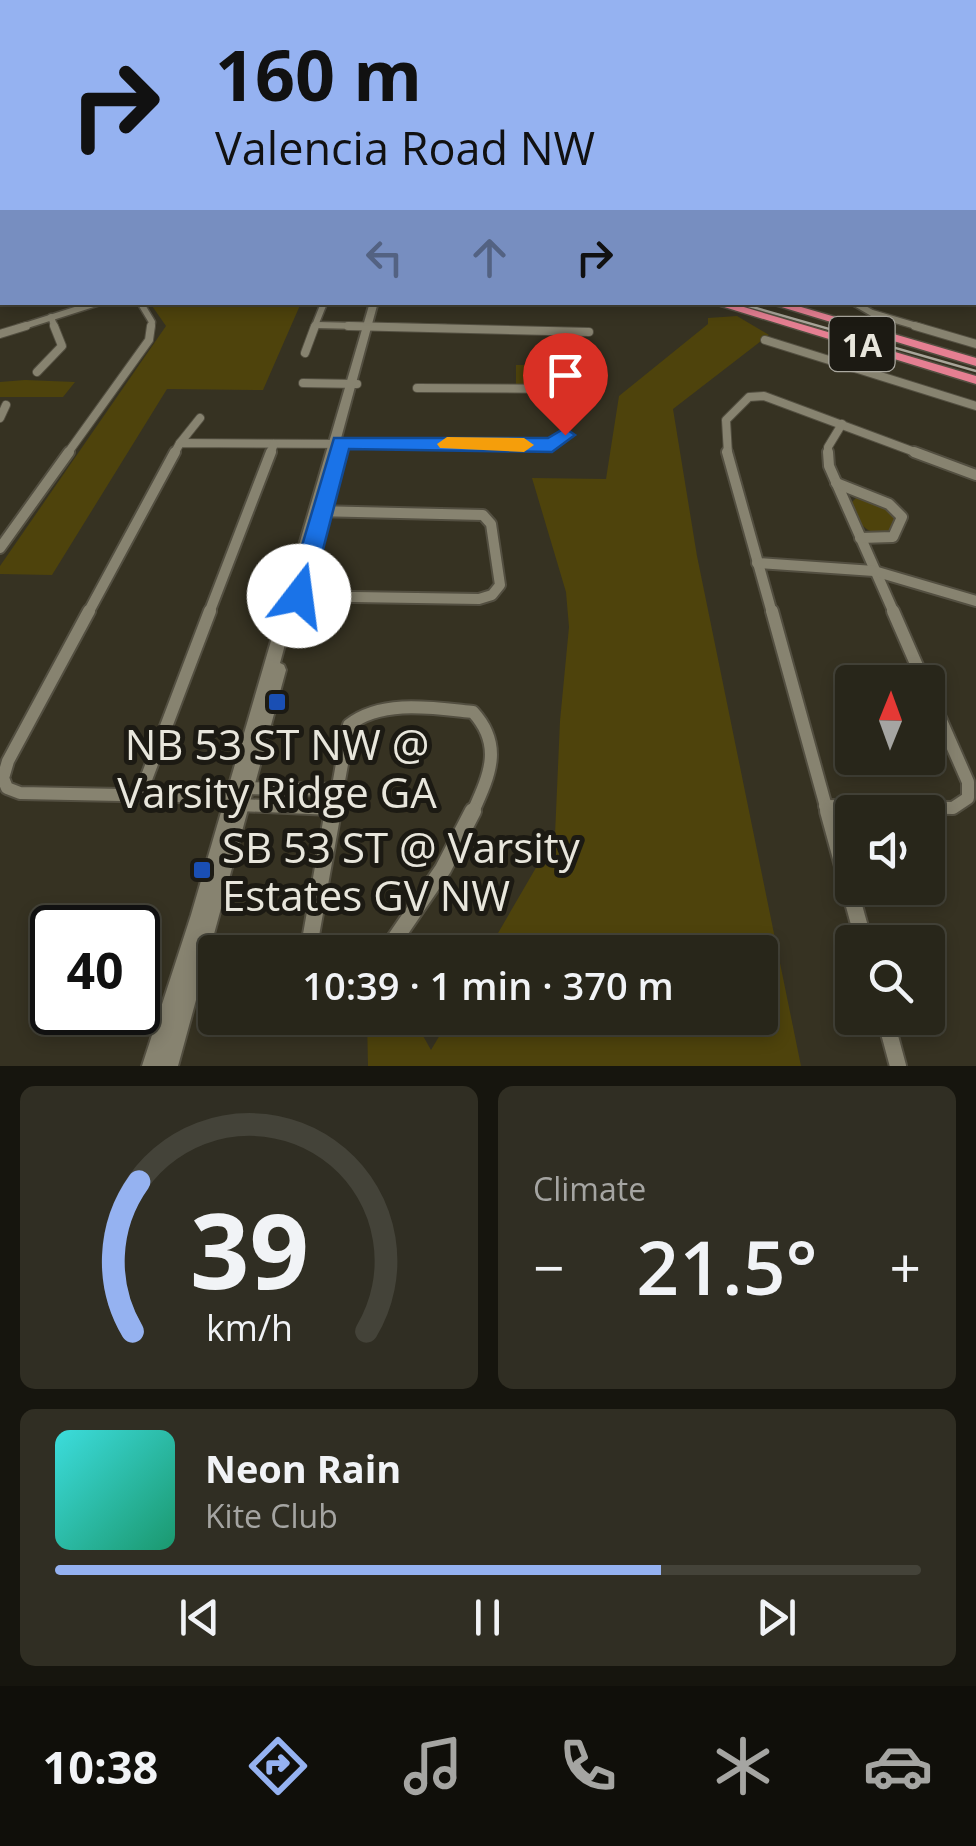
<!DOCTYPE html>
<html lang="en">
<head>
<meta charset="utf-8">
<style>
  :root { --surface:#28261a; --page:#302e23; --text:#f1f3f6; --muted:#a5a5a2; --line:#444339; --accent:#95b2f1 }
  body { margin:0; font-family:"Open Sans",sans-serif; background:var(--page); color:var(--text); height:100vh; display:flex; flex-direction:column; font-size:38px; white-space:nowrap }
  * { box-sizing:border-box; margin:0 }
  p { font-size:32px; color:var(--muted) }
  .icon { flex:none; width:55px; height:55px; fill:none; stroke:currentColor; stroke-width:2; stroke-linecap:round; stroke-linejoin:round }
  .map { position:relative; height:1066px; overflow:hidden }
  .details { display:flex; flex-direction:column; gap:20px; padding:20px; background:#16150e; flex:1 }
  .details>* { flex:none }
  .hud { position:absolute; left:0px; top:0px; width:978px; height:305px; box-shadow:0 5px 15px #0003,0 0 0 2px var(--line); background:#95b2f1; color:#111; overflow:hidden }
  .needle { width:65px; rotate:1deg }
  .buttons { position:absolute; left:835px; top:665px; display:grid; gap:20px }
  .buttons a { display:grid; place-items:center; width:110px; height:110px; border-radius:10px; background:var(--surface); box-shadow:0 5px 15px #0003,0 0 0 2px var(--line); font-size:50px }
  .speed { position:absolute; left:30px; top:905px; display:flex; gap:20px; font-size:50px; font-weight:700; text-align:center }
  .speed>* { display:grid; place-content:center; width:130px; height:130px; border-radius:50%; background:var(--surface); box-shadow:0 5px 15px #0003,0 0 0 2px var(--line); line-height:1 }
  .speed .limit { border:5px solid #111; border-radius:15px; background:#fff; color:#111 }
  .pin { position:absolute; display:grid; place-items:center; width:85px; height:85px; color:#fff; margin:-102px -42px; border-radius:50% 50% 50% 0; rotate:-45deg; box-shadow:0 0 10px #0007 }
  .pin .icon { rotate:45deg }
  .me { position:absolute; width:110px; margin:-55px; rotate:15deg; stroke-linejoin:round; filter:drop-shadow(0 0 8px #0008) }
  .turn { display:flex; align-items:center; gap:35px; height:210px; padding:0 50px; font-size:45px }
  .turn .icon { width:130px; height:130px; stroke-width:2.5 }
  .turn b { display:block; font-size:70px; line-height:85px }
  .lanes { display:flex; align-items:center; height:95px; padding:0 50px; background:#0003; justify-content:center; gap:50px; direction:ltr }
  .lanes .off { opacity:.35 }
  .big { font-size:75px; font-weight:600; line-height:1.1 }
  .details .card { flex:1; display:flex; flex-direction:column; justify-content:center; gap:15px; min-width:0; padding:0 35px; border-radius:15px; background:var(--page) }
  .details .dial { align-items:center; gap:0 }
  .dial svg { height:260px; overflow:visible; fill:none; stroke:var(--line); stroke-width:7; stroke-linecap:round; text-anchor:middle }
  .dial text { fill:var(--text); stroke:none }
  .song { display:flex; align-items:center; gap:30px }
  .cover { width:120px; height:120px; border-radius:15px; background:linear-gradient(135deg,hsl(180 70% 55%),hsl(160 70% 35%)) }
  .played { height:10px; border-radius:5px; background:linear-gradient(90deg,var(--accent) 70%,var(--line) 70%) }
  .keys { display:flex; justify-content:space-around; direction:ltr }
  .heat { display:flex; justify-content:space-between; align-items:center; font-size:55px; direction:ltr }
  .details .tiles { flex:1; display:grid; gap:20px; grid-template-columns:1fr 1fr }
  .card:last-child { grid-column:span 2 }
  .trip { position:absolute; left:198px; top:935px; width:580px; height:100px; border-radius:10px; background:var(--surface); box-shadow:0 5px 15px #0003,0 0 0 2px var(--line); font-weight:600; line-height:100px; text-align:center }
  .tabs { display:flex; height:160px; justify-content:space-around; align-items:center; background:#100f0a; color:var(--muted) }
  .tabs .icon { width:70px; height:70px }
  .tabs .selected { color:var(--accent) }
  .tabs b { font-size:45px; color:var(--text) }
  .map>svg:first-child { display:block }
  .green { fill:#4e430c }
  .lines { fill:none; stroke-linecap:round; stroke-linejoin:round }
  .minor-far4-casing { stroke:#534f41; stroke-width:9 }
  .minor-far3-casing { stroke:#534f41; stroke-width:10 }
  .minor-far2-casing { stroke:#534f41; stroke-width:14 }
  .minor-far1-casing { stroke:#534f41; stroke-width:16 }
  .minor-casing { stroke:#534f41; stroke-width:20 }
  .tertiary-casing { stroke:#534f41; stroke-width:4 }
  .motorway-casing { stroke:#534f41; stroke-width:3 }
  .minor-far4 { stroke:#878370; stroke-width:6 }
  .minor-far3 { stroke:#878370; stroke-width:8 }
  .minor-far2 { stroke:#878370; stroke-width:10 }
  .minor-far1 { stroke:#878370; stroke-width:12 }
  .minor { stroke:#878370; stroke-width:16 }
  .tertiary { fill:#878370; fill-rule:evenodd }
  .motorway { fill:#e57f92; fill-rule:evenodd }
  .tram { stroke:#a8a599; stroke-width:2.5 }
  .route { fill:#1a73e8; stroke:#114b97; stroke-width:2.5 }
  .slow { fill:#f59e0b }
  .transit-dot { fill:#1a4fb4; stroke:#1c1a13; stroke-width:4 }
  .labels { text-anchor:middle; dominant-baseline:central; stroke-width:10; stroke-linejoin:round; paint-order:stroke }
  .shield { fill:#1c1a13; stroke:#aba9a0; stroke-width:2.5 }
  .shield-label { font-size:32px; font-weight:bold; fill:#e8e6dc }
  .near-poi-label { font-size:42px; fill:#e8e6dc; stroke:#1c1a13 }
</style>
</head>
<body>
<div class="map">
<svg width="976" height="1066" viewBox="0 0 976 1066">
  <rect width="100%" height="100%" fill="#363222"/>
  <g class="green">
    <path d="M 150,303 L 301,303 L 263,390 L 167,389 L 52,575 L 0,574 L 0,566 L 166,326 Z"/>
    <path d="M 737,316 L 769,335 L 673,409 L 697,556 L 801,1066 L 368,1066 L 367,1018 L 413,1018 L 431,1050 L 450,1018 L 760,1018 L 760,952 L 487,952 L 555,835 L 560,721 L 569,627 L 566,592 L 532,478 L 606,479 L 619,396 L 708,324 L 708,318 Z"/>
    <path d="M 516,365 L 572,365 L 565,385 L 516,385 Z"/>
    <path d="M 25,380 L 75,382 L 63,397 L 0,397 L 0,382 Z"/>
    <path d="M 857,497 L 891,509 L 897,518 L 888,532 C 866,537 858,522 850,504 Z"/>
  </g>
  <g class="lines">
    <defs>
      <g id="minor-far4">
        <path d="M 140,302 L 152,322 L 151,328"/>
        <path d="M 853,302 L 872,313 L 923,328"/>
        <path d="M 51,317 L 55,328"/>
        <path d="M 316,325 L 445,328"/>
        <path d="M 18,328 L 100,302"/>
        <path d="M 314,328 L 324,303"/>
      </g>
      <g id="minor-far3">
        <path d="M 348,326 L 589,332"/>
        <path d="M 915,326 L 976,344"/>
        <path d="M 0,334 L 26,326"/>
        <path d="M 765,340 L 976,406"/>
        <path d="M 305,353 L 315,326"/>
        <path d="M 37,372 L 62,346 L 54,326"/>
        <path d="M 303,383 L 357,384"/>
        <path d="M 417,388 L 572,389"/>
        <path d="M 0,418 L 6,405"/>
        <path d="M 180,443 L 200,418"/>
        <path d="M 67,454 L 149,340 L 151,326"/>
        <path d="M 174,454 L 180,443 L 552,445 L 565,437 L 574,380 L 583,366"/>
        <path d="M 270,454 L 274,444"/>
        <path d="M 728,454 L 726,420 L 749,397 L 764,396 L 920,454"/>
        <path d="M 828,454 L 828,447 L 842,424"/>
      </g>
      <g id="minor-far2">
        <path d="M 727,452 L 772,613"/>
        <path d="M 828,452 L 829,466 L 894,613"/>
        <path d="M 914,452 L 976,475"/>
        <path d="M 836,483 L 889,504 L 902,517 L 893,537 L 860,538"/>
        <path d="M 0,548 L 69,452"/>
        <path d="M 757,563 L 874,571 L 976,601"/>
        <path d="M 291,596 L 479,599 L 492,595 L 500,585 L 491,524 L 483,515 L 315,511"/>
        <path d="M 88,613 L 175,452"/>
        <path d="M 209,613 L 271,452"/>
      </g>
      <g id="minor-far1">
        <path d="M 89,611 L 8,761 L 3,778 L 7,788 L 20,793 L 223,797 L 247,788 L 336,790"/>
        <path d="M 772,611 L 828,814"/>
        <path d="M 893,611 L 924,682"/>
        <path d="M 140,795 L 210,611"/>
        <path d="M 240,805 L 332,809"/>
        <path d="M 825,806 L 953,808 L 968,798 L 968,782 L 928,691"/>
        <path d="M 333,814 L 349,725 C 382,699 434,708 473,712 C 504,746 489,776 472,814"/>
      </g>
      <g id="minor">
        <path d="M 828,811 L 864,942"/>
        <path d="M 308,952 L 333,811"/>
        <path d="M 386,952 L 443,869 L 473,811"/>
        <path d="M 885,1018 L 898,1066"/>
      </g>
      <g id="tertiary">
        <rect x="975" y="234" width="1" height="5"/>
        <path d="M 370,302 L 378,302 L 280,663 L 284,665 L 286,670 L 178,1066 L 142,1066 L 191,915 Z"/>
      </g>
      <g id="motorway">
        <path d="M 708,302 L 727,302 L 976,376 L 976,384 Z"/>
        <path d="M 765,302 L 784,302 L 976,358 L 976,366 Z"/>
      </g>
    </defs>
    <use href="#minor-far4" class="minor-far4-casing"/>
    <use href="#minor-far3" class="minor-far3-casing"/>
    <use href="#minor-far2" class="minor-far2-casing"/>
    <use href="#minor-far1" class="minor-far1-casing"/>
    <use href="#minor" class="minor-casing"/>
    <use href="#tertiary" class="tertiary-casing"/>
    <use href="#motorway" class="motorway-casing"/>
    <use href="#minor-far4" class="minor-far4"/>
    <use href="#minor-far3" class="minor-far3"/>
    <use href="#minor-far2" class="minor-far2"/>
    <use href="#minor-far1" class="minor-far1"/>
    <use href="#minor" class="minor"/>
    <use href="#tertiary" class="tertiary"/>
    <use href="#motorway" class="motorway"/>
    <path class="tram" d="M 735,302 L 976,371"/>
  </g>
  <linearGradient id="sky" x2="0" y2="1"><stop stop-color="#1e1c13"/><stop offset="0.5" stop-color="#4c4f4f"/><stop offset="1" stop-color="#4c4f4f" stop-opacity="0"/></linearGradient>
  <rect width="976" height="297" fill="url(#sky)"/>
  <path class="route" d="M 565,428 L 575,435 L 552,452 L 349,449 L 311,596 L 308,604 L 299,607 L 290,604 L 287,596 L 334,438 L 548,438 Z"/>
  <path class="slow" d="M 447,437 L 524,438 L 534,445 L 524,452 L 440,448 L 437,444 Z"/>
  <g class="transit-dot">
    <rect x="267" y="692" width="20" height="20" rx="5"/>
    <rect x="192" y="860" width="20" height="20" rx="5"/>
  </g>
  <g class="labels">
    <rect class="shield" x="829.5" y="317" width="65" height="54" rx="8"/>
    <g class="shield-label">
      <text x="862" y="344">1A</text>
    </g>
    <g class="near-poi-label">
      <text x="277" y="743">NB 53 ST NW @<tspan x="277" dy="48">Varsity Ridge GA</tspan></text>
      <text x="222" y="846" text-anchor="start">SB 53 ST @ Varsity<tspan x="222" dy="48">Estates GV NW</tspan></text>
    </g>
  </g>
</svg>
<div class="buttons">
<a><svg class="needle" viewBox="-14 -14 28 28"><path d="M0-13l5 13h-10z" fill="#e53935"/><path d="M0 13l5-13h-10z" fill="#a5a5a2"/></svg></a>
<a><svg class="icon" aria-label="sound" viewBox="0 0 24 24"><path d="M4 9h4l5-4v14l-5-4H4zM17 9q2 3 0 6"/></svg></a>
<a><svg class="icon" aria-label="search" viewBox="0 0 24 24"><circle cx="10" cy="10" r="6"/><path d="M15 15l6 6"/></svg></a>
</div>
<div class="speed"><div class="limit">40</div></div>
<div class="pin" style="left:565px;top:435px;background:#d93025"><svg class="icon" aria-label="arrive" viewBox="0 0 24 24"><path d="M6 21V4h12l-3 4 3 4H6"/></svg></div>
<svg class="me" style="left:299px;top:596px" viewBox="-20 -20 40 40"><circle r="19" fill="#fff"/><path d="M0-13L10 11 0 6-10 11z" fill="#1a73e8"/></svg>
<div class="trip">10:39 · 1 min · 370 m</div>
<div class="hud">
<div class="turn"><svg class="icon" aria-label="right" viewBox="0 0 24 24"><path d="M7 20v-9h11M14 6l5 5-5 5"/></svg><div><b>160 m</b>Valencia Road NW</div></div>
<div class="lanes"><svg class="icon off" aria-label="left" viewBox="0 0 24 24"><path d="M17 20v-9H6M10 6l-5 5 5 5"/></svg><svg class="icon off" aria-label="ahead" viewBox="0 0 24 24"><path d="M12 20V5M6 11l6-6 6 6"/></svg><svg class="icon" aria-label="right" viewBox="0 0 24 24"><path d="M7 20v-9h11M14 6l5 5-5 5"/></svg></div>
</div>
</div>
<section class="details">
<div class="tiles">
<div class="card dial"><svg viewBox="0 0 100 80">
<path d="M14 69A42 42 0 1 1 86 69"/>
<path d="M14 69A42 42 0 0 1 16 23" stroke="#95b2f1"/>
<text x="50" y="56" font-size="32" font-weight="700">39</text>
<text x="50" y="72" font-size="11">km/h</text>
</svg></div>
<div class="card"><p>Climate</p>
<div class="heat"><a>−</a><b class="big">21.5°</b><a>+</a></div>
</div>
<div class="card">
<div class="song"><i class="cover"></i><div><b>Neon Rain</b><p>Kite Club</p></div></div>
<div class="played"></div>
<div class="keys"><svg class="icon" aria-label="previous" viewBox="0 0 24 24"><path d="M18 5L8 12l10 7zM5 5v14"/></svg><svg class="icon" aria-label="pause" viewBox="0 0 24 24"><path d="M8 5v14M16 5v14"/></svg><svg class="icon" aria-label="next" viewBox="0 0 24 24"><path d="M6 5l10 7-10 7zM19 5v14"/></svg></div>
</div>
</div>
</section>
<nav class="tabs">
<b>10:38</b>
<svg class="icon selected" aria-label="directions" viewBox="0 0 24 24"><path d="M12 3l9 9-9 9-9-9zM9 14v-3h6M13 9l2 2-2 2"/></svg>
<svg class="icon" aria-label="music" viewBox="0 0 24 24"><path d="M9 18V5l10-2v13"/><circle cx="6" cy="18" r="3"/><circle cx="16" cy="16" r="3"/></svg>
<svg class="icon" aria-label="phone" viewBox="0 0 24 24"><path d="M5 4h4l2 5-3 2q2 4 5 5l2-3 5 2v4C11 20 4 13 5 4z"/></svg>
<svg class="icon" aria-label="climate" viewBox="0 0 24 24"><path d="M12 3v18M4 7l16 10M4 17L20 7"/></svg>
<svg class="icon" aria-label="car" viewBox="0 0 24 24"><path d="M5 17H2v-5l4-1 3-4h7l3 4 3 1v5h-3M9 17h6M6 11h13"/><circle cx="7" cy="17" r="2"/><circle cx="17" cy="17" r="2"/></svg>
</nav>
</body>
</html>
